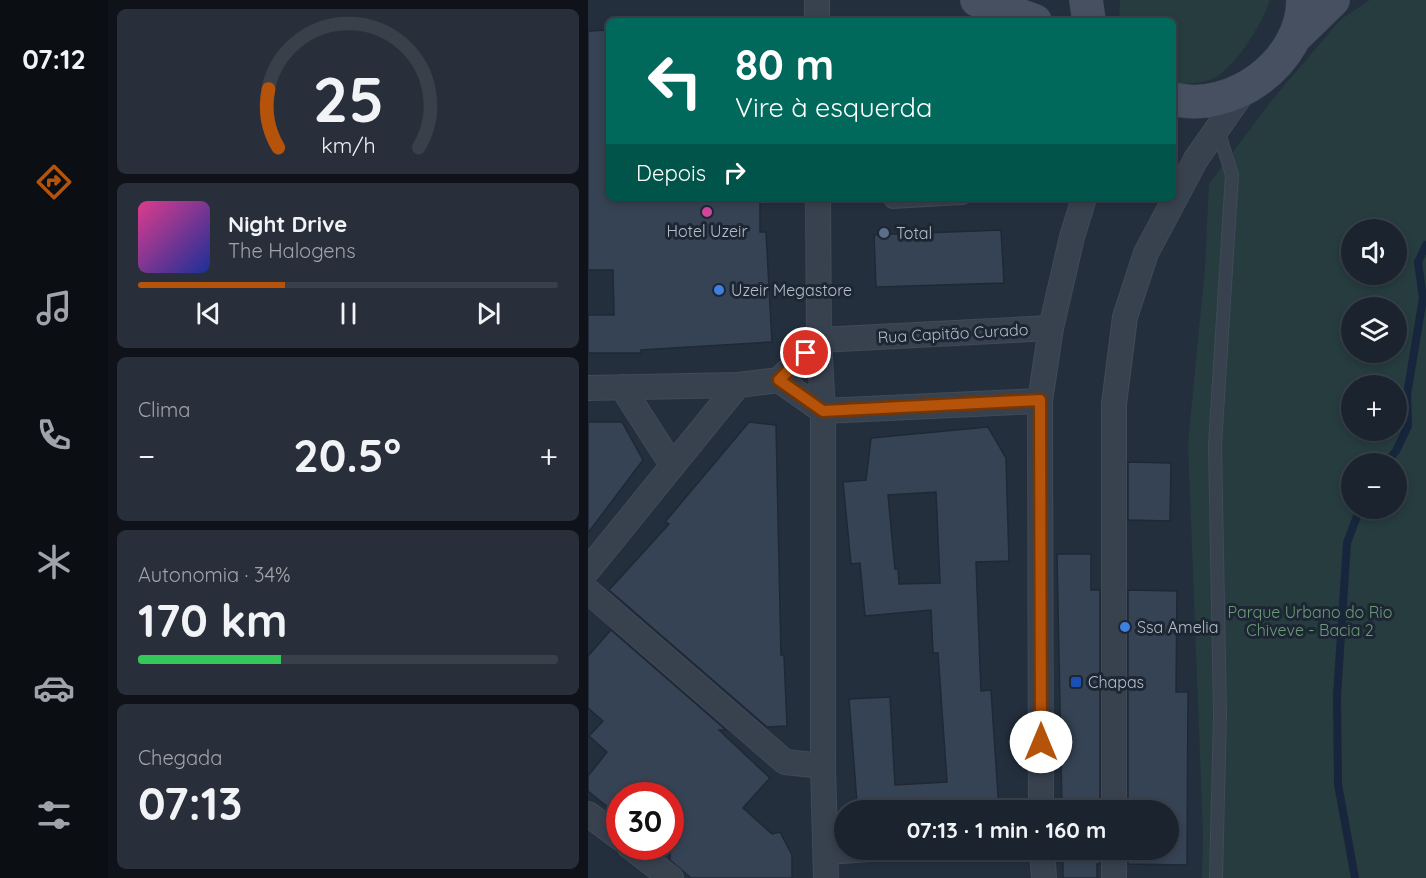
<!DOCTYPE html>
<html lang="pt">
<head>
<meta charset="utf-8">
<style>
  :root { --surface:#1b232e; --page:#282f3a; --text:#f1f3f6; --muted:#a0a4aa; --line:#39404a; --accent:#b45309 }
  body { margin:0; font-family:Quicksand,sans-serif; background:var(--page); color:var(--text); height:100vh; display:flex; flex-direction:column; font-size:22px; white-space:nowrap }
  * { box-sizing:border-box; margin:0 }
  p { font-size:20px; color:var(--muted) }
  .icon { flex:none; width:33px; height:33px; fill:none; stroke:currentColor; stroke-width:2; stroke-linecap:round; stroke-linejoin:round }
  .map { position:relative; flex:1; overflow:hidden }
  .drawer { display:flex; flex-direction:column; gap:9px; padding:9px; background:#0f1319; width:480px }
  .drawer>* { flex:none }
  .banner { position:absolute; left:18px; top:18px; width:570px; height:183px; border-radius:9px; box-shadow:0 3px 9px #0003,0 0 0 2px var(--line); background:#00695c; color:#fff; overflow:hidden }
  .controls { position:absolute; left:753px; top:219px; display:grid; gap:12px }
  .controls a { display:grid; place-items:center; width:66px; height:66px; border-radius:50%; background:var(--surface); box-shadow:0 3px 9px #0003,0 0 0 2px var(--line); font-size:30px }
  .speed { position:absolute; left:18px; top:782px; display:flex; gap:12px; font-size:30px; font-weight:700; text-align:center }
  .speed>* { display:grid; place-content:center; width:78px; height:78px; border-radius:50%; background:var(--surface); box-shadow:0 3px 9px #0003,0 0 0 2px var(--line); line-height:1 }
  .speed .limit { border:9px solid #d22; background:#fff; color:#111 }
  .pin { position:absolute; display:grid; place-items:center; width:51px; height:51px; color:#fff; margin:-26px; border:3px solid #fff; border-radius:50%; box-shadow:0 2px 6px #0007 }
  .me { position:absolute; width:66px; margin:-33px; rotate:0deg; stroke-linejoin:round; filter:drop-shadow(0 0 4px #0008) }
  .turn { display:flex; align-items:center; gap:21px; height:126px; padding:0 30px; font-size:27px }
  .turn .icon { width:78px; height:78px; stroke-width:2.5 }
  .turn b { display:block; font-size:42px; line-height:51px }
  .then { display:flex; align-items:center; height:57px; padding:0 30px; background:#0003; gap:12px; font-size:22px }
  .big { font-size:45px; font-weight:700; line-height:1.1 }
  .drawer .card { flex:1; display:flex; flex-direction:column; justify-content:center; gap:9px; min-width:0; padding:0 21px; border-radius:9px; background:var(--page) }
  .drawer .dial { align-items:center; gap:0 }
  .dial svg { height:156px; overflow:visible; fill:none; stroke:var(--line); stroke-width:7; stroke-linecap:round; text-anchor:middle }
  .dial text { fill:var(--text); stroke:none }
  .song { display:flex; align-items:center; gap:18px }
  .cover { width:72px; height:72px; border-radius:9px; background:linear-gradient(135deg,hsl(330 70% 55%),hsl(230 70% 35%)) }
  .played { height:6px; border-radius:3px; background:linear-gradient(90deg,var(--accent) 35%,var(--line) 35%) }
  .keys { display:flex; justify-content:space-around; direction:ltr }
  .heat { display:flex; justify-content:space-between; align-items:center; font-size:33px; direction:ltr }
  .charge { height:9px; border-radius:4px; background:linear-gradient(90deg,#34c759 34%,var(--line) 0) }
  .trip { position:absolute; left:246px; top:800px; width:345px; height:60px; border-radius:30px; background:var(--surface); box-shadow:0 3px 9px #0003,0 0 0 2px var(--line); font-weight:700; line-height:60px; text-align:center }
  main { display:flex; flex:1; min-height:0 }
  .menu { display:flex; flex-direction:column; width:108px; justify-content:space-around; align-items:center; background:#0b0e12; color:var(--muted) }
  .menu .icon { width:42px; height:42px }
  .menu .current { color:var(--accent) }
  .menu b { font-size:27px; color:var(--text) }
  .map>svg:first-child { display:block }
  .green { fill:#263c3f; fill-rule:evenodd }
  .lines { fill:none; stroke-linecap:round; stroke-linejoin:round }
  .stream { stroke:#17263c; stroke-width:8 }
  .building { fill:#364354; stroke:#1f2835; stroke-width:1.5; fill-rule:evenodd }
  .lane-casing { stroke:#414a57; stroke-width:14 }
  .street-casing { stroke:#414a57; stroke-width:26 }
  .secondary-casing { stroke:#414a57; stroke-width:34 }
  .lane { stroke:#38414e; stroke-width:12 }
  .street { stroke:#38414e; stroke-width:24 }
  .secondary { stroke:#465061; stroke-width:33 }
  .route-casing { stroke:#753606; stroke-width:15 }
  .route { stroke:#b45309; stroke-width:10 }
  .hotel-dot { fill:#d1479c; stroke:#1d2633; stroke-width:2 }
  .service-dot { fill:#5c6f8a; stroke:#1d2633; stroke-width:2 }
  .shop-dot { fill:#3f7fe0; stroke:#1d2633; stroke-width:2 }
  .transit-dot { fill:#1a4fb4; stroke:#1d2633; stroke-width:2 }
  .labels { text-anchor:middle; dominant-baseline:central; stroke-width:6; stroke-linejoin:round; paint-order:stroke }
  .poi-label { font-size:16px; fill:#b4bcc9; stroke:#1d2633; text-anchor:start }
  .street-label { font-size:16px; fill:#b4bcc9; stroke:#1d2633 }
  .park-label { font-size:16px; fill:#6b9a76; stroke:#1d2633 }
</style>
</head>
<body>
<main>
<nav class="menu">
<b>07:12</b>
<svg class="icon current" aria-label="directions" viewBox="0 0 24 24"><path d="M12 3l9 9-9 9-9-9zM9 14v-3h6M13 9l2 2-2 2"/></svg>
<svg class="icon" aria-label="music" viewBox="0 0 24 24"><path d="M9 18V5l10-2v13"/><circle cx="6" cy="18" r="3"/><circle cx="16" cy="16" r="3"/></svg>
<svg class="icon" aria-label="phone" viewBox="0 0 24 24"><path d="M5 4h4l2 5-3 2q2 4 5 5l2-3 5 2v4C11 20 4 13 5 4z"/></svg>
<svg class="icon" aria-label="climate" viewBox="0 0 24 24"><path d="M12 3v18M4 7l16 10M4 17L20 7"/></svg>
<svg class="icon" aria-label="car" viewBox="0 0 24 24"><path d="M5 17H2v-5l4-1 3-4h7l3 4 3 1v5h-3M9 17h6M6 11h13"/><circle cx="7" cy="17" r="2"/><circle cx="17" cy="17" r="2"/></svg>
<svg class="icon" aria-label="filters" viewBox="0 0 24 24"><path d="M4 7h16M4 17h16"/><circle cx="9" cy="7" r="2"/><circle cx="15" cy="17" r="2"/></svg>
</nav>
<section class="drawer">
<div class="card dial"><svg viewBox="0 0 100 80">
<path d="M14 69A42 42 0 1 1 86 69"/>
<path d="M14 69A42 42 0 0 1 9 39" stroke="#b45309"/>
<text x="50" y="56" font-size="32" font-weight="700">25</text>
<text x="50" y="72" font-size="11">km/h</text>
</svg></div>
<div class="card">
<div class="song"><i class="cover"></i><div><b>Night Drive</b><p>The Halogens</p></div></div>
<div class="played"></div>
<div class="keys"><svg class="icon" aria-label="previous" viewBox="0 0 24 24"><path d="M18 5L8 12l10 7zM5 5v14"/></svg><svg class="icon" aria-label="pause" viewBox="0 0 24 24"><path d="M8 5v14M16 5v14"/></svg><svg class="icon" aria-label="next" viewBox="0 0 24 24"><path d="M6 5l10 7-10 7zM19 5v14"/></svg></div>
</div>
<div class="card"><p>Clima</p>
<div class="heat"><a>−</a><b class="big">20.5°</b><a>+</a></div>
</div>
<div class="card"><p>Autonomia · 34%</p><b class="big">170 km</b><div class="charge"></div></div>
<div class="card"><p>Chegada</p><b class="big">07:13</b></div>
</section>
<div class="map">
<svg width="838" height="878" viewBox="0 0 838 878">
  <rect width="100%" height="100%" fill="#242f3e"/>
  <g class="green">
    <path d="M 532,0 L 682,0 C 674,24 646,71 622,80 C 609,84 598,84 585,83 L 585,21 L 531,21 Z"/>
    <path d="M 782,0 L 838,0 L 838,878 L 614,878 L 615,833 L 600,443 L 617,268 L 621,184 L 684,100 L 752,20 ZM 764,230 L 808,230 L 808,274 L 764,274 ZM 764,308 L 808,308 L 808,352 L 764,352 ZM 764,386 L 808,386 L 808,430 L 764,430 ZM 764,464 L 808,464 L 808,508 L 764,508 Z"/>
  </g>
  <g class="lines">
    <g class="stream">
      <path d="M 797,464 L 808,451 L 820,426 L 819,395 L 835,298 L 830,262 L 838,245"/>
      <path d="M 767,878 L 750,784 L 749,696 L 759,543 L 772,508"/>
    </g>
  </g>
  <g class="building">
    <path d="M 21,30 L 21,198 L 172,198 L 172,232 L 178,232 L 184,342 L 53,350 L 53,353 L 0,353 L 0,315 L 26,315 L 25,270 L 0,270 L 0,31 Z"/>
    <path d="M 413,230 L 416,283 L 288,287 L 286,235 Z"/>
    <path d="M 0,422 L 34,422 L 55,460 L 0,533 Z"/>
    <path d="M 161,422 L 188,425 L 193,655 L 196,655 L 199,726 L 179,727 L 21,590 L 81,524 L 77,522 Z"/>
    <path d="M 400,427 L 418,458 L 421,561 L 388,562 L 393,691 L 403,690 L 411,810 L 275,810 L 269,803 L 261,699 L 302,697 L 307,785 L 359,782 L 350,653 L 345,653 L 343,610 L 277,616 L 272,563 L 263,564 L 255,482 L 278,480 L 283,438 ZM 348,492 L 352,583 L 311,584 L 310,569 L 307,569 L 300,495 Z"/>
    <path d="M 540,462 L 583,463 L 582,521 L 540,520 Z"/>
    <path d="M 469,554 L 503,554 L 503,590 L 512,590 L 512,810 L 474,810 Z"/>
    <path d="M 540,590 L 589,591 L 588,692 L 600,692 L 599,865 L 540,864 L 540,849 L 580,849 L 580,810 L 540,810 Z"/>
    <path d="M 23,630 L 138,730 L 131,730 L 182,778 L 155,808 L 184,834 L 192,832 L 204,855 L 204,878 L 103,878 L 82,860 L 82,823 L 92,811 L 82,803 L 82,795 L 74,795 L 61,783 L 51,795 L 32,795 L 32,817 L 0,791 L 0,776 L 19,752 L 1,736 L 15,721 L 0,708 L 0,656 Z"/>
    <path d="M 475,849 L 512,849 L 512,864 L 509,864 L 509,878 L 475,878 Z"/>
  </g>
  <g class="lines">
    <defs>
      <g id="lane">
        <path d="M 301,198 L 304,202 L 375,198"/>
        <path d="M 628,878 L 632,714 L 627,445 L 644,175 L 630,130"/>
      </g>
      <g id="street">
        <path d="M 229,0 L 229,21"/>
        <path d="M 230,198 L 231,340 L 235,411 L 235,766 L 238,878"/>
        <path d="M 191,380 L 235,411 L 452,401"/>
        <path d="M 34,387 L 84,465"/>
        <path d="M 0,388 L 150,385 L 191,380 L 231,340 L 463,328"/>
        <path d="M 0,570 L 150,385"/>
        <path d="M 0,591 L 197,762 L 235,766"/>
        <path d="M 453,810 L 452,401 L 463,328 L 484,237 L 496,198"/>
        <path d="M 526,810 L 526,404 L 537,317 L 558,253 L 608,159 L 657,89"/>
        <path d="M 0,814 L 32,838"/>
        <path d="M 41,846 L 83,878"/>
        <path d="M 454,849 L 456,878"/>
        <path d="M 526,849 L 526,878"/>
        <path d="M 239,852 L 282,849"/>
      </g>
      <g id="secondary">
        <path d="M 389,0 L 447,21"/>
        <path d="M 498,0 L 501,21"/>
        <path d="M 706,38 L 745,0"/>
        <path d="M 585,99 C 644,114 715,62 715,0"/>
      </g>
    </defs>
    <use href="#lane" class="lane-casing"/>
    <use href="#street" class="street-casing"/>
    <use href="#secondary" class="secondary-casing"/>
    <use href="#lane" class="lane"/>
    <use href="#street" class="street"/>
    <use href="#secondary" class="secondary"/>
  </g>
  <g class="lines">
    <defs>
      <path id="route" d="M 218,353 L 191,380 L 235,411 L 452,400 L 453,742"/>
    </defs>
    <use href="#route" class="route-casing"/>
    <use href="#route" class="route"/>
  </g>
  <circle class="hotel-dot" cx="119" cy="212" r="6"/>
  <circle class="service-dot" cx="296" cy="233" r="6"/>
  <g class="shop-dot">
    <circle cx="131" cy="290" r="6"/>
    <circle cx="537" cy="627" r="6"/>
  </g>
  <rect class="transit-dot" x="482" y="676" width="12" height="12" rx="3"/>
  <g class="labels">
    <g class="poi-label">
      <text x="119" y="231" text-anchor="middle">Hotel Uzeir</text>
      <text x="308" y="233">Total</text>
      <text x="143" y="290">Uzeir Megastore</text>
      <text x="549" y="627">Ssa Amelia</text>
      <text x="500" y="682">Chapas</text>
    </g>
    <g class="street-label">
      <text transform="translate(365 333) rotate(-3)">Rua Capitão Curado</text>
    </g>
    <g class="park-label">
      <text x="722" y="612">Parque Urbano do Rio<tspan x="722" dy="18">Chiveve - Bacia 2</tspan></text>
    </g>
  </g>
</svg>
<div class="controls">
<a><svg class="icon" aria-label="sound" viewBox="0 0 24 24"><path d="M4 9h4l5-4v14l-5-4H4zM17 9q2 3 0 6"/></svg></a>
<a><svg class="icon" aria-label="layers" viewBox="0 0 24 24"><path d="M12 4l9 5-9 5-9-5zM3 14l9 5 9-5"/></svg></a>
<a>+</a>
<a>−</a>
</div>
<div class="speed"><div class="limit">30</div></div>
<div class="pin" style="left:218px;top:353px;background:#d93025"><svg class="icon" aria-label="arrive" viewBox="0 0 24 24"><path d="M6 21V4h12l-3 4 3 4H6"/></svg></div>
<svg class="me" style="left:453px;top:742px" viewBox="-20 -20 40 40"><circle r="19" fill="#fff"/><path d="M0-13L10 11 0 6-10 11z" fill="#b45309"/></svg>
<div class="trip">07:13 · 1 min · 160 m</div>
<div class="banner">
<div class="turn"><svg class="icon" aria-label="left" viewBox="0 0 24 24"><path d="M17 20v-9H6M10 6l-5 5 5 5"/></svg><div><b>80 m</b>Vire à esquerda</div></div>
<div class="then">Depois<svg class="icon" aria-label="right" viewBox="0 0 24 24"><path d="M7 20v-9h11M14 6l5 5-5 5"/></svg></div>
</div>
</div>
</main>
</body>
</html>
